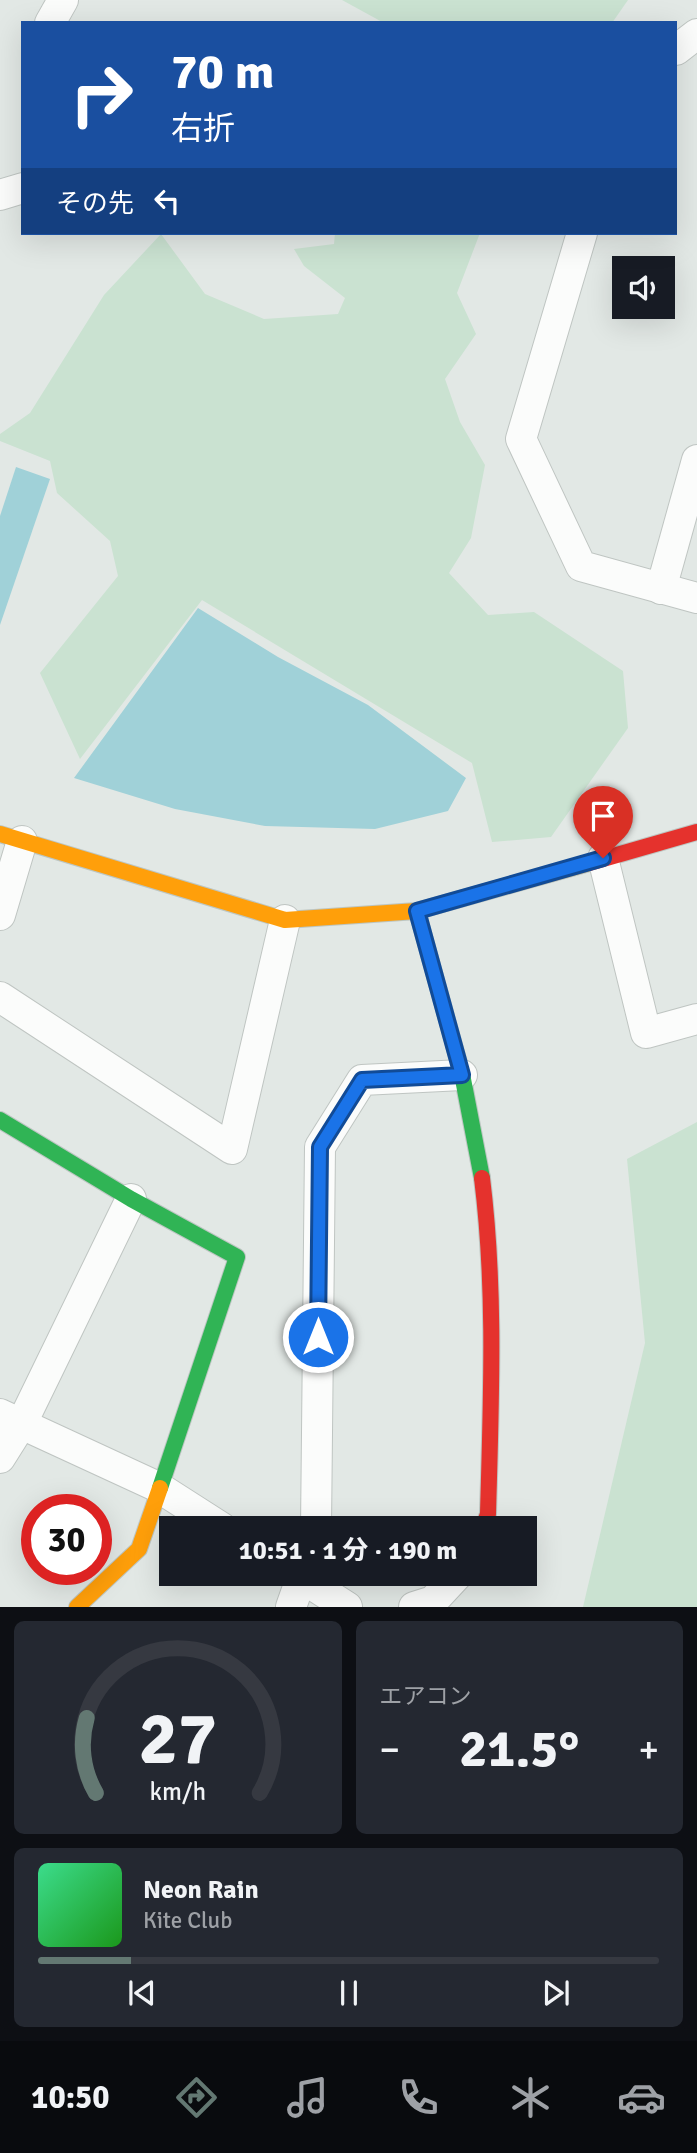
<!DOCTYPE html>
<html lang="ja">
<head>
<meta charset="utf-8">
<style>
  :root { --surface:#171b24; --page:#242831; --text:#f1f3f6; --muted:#9ea1a6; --line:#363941; --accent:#637872 }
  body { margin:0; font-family:Signika,"Noto Sans JP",sans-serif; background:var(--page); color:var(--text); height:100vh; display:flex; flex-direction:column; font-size:26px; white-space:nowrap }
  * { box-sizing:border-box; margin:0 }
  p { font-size:23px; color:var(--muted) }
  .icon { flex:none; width:38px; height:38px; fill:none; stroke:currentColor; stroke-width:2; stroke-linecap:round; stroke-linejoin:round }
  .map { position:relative; height:1607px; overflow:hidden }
  .panel { display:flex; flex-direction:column; gap:14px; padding:14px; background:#0d0f14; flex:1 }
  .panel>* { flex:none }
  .top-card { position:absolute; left:21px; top:21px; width:656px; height:214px; border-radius:0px; box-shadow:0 7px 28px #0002; background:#1a4fa0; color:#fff; overflow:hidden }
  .tools { position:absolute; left:612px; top:256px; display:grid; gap:14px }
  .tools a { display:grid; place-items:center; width:63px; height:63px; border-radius:0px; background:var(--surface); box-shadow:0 7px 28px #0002; font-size:35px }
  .speed { position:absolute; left:21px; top:1494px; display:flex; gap:14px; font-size:35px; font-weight:700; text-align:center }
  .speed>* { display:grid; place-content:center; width:91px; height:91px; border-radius:50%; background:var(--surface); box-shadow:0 7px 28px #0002; line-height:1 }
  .speed .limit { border:10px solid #d22; background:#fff; color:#111 }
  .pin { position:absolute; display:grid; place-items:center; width:60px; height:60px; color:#fff; margin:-72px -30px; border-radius:50% 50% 50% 0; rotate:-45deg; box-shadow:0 0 7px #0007 }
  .pin .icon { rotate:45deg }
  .me { position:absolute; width:77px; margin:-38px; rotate:0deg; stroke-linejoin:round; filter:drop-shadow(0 0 5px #0008) }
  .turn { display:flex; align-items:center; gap:24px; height:147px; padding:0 35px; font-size:32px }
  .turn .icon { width:91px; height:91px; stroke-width:2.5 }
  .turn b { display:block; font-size:49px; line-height:60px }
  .then { display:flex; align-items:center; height:66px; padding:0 35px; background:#0003; gap:14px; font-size:26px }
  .big { font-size:52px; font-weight:700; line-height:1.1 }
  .panel .widget { flex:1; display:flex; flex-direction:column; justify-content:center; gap:10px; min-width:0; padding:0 24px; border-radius:10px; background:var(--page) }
  .panel .dial { align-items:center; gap:0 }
  .dial svg { height:182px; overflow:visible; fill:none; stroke:var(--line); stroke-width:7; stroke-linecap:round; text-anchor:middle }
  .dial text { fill:var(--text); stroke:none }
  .song { display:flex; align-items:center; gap:21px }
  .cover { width:84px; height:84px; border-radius:10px; background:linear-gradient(135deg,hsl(150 70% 55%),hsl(120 70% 35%)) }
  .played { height:7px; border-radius:4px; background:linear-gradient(90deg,var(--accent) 15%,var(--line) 15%) }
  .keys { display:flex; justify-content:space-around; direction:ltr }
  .heat { display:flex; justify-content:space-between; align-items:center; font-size:38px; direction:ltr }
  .panel .tiles { flex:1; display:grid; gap:14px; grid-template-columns:1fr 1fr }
  .widget:last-child { grid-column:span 2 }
  .trip { position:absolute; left:159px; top:1516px; width:378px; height:70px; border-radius:0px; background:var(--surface); box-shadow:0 7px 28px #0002; font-weight:700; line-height:70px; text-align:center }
  .tabs { display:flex; height:112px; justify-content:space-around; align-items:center; background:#090b0e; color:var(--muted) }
  .tabs .icon { width:49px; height:49px }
  .tabs .selected { color:var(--accent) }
  .tabs b { font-size:32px; color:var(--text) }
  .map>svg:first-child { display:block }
  .green { fill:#cae2d1 }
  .water { fill:#a0d1d8 }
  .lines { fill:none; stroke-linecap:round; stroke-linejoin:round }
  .street-casing { stroke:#bfc5c2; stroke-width:32 }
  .fast-casing { stroke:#bdc6c2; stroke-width:18 }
  .slow-casing { stroke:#bdc6c2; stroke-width:18 }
  .jam-casing { stroke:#bdc6c2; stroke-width:18 }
  .street { stroke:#fbfcfb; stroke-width:30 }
  .fast { stroke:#30b455; stroke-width:16 }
  .slow { stroke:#ff9f0a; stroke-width:16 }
  .jam { stroke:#e5322d; stroke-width:16 }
  .route-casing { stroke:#114b97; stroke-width:18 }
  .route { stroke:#1a73e8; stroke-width:12 }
</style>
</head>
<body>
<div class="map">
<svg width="697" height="1607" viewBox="0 0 697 1607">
  <rect width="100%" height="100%" fill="#e2e8e5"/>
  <g class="green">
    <path d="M 342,0 L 628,0 L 612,23 L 384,23 Z"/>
    <path d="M 335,233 L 480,233 L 457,293 L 476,334 L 445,379 L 460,422 L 485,465 L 471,538 L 449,573 L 488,615 L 534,612 L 623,671 L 628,728 L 551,837 L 492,842 L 472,763 L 202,600 L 80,759 L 40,673 L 118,576 L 110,541 L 57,493 L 50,461 L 0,441 L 0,434 L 30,413 L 104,295 L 161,234 L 205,294 L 264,319 L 338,314 L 345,298 L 304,266 L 294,249 L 334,244 Z"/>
    <path d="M 697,1122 L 697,1607 L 583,1607 L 645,1343 L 627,1159 Z"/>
  </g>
  <g class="water">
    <path d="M 16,467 L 50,479 L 0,625 L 0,516 Z"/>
    <path d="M 198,608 L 278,657 L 368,705 L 466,778 L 448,811 L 375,829 L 265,826 L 175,809 L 74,778 Z"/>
  </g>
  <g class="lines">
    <defs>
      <g id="street">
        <path d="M 50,23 L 63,0"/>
        <path d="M 676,50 L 697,34"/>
        <path d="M 0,195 L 23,188"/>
        <path d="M 582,233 L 521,439 L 581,566 L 697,598"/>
        <path d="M 661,589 L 697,460"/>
        <path d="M 603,858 L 646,1033 L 697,1019"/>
        <path d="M 0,915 L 22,841"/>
        <path d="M 0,997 L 232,1149 L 285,920"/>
        <path d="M 0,1414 L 158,1487 L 222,1528"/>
        <path d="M 0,1458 L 22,1423 L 131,1199"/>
        <path d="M 316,1528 L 320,1147 L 362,1080 L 462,1075"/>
        <path d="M 294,1573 L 347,1607"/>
        <path d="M 291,1607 L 303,1573"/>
        <path d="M 414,1607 L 433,1601 L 459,1573"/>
      </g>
      <g id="fast">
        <path d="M 417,911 L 462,1074 L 482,1178"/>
        <path d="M 0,1120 L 131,1199 L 237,1257 L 160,1488"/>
      </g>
      <g id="slow">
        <path d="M 0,834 L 285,920 L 417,911 L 589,863"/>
        <path d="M 77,1607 L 139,1549 L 160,1488"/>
      </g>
      <g id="jam">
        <path d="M 589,863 L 697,832"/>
        <path d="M 482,1178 C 496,1290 491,1402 488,1514 L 483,1528"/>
      </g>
    </defs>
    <use href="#street" class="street-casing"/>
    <use href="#fast" class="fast-casing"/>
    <use href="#slow" class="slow-casing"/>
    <use href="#jam" class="jam-casing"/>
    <use href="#street" class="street"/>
    <use href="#fast" class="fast"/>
    <use href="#slow" class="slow"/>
    <use href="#jam" class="jam"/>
  </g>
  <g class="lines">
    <defs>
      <path id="route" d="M 318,1337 L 320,1147 L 362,1080 L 462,1075 L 417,911 L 603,858"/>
    </defs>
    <use href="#route" class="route-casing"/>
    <use href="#route" class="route"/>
  </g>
</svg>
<div class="tools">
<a><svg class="icon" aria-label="sound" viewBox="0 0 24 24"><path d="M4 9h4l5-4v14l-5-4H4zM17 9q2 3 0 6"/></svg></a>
</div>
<div class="speed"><div class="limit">30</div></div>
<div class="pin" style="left:603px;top:858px;background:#d93025"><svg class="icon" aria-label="arrive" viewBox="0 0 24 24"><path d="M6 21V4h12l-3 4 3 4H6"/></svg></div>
<svg class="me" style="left:318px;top:1337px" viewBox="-20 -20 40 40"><circle r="17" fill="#1a73e8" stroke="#fff" stroke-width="3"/><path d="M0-11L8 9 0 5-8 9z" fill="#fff"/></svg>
<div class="trip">10:51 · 1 分 · 190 m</div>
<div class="top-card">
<div class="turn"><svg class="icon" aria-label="right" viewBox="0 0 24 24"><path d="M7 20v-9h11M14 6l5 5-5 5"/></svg><div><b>70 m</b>右折</div></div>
<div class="then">その先<svg class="icon" aria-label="left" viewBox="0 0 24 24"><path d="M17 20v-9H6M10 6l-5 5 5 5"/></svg></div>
</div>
</div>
<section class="panel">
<div class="tiles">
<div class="widget dial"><svg viewBox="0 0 100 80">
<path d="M14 69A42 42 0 1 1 86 69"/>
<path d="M14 69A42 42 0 0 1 10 36" stroke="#637872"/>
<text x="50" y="56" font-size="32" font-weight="700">27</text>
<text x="50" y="72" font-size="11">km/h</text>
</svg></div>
<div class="widget"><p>エアコン</p>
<div class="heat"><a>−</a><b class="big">21.5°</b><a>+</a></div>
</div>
<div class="widget">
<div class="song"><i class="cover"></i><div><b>Neon Rain</b><p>Kite Club</p></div></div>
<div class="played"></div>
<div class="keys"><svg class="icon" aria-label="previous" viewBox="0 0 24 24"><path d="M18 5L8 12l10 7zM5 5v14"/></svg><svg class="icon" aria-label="pause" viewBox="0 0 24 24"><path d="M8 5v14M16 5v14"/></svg><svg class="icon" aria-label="next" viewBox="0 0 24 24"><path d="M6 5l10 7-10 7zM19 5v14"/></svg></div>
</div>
</div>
</section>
<nav class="tabs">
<b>10:50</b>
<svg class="icon selected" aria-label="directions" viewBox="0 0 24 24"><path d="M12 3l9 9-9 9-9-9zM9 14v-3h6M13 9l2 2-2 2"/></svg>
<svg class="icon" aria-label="music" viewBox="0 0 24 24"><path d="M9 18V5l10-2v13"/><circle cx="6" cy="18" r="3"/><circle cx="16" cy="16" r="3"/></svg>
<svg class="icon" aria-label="phone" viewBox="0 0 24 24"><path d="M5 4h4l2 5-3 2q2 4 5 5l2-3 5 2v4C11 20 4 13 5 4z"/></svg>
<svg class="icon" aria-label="climate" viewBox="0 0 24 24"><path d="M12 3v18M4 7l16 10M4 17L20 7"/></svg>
<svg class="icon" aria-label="car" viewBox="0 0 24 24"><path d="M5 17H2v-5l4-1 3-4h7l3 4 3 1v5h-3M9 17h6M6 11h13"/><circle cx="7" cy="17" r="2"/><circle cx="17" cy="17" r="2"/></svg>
</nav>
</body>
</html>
